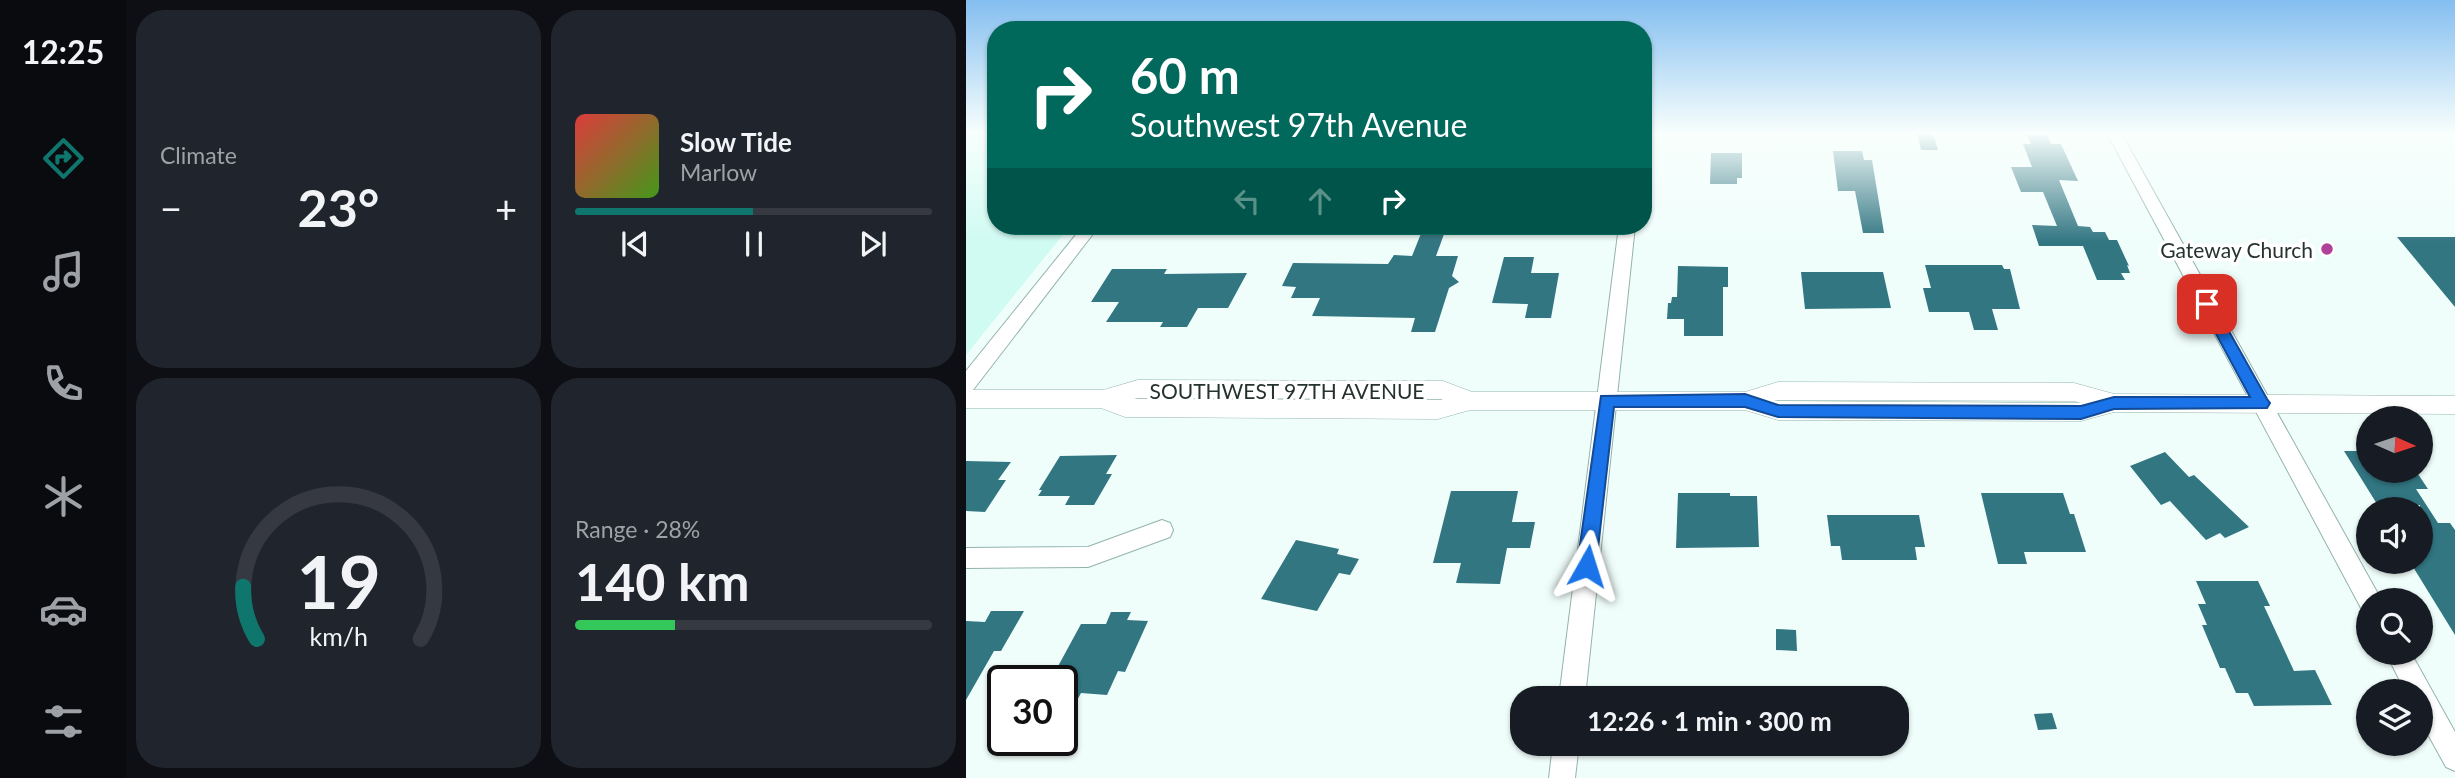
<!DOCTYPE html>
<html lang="en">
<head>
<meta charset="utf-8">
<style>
  :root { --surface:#171b24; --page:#20242c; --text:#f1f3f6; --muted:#9ea1a6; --line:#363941; --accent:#0f766e }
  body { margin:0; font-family:Lato,sans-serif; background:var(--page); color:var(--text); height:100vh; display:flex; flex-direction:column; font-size:26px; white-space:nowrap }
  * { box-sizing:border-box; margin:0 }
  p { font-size:23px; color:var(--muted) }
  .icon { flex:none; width:38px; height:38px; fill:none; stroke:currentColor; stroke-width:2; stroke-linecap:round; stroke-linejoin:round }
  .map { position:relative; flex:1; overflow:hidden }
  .panel { display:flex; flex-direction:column; gap:10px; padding:10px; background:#0d0f14; width:840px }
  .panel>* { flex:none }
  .guide { position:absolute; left:21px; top:21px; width:665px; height:214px; border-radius:28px; box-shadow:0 2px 5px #0004; background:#00695c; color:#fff; overflow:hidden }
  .needle { width:46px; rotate:93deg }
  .controls { position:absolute; left:1390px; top:406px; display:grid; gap:14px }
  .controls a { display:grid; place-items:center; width:77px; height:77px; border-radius:50%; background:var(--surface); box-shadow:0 2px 5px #0004; font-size:35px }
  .speed { position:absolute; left:21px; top:665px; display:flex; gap:14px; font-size:35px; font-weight:700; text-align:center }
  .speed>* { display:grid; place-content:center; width:91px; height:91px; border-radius:50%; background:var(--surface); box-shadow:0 2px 5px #0004; line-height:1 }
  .speed .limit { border:4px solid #111; border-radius:10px; background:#fff; color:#111 }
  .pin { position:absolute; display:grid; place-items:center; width:60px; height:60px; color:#fff; margin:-30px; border-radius:14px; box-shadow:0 4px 10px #0006 }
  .me { position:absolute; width:77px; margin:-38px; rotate:6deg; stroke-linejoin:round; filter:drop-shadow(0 0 5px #0008) }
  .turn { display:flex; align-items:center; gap:24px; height:147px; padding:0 28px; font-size:32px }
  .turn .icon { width:91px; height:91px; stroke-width:2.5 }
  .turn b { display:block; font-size:49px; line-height:60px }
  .lanes { display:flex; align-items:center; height:66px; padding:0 28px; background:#0003; justify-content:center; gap:35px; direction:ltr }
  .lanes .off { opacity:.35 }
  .big { font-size:52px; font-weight:700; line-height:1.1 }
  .panel .card { flex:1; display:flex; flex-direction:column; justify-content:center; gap:10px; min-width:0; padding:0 24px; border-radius:28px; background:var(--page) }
  .panel .dial { align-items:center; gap:0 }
  .dial svg { height:182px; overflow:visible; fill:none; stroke:var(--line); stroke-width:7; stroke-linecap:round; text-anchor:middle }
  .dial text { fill:var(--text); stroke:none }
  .song { display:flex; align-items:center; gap:21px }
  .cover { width:84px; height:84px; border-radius:10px; background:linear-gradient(135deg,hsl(0 70% 55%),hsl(100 70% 35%)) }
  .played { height:7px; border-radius:4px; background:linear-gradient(90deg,var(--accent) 50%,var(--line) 50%) }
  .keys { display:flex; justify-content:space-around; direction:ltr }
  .heat { display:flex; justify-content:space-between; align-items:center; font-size:38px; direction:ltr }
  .charge { height:10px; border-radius:5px; background:linear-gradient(90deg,#34c759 28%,var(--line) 0) }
  .panel .tiles { flex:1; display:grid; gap:10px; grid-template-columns:repeat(2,1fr) }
  .trip { position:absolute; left:544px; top:686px; width:399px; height:70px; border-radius:28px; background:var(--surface); box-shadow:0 2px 5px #0004; font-weight:700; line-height:70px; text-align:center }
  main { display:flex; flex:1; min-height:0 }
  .tab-bar { display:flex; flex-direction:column; width:126px; justify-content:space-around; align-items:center; background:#090b0e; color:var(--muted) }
  .tab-bar .icon { width:49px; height:49px }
  .tab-bar .selected { color:var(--accent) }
  .tab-bar b { font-size:32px; color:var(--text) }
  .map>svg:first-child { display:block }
  .built { fill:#cffbf2 }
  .building { fill:#327682 }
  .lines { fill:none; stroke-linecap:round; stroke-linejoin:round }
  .minor-casing { stroke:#92b3ac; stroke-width:2 }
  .tertiary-casing { stroke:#92b3ac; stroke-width:1 }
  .minor { fill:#fff; fill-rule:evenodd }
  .tertiary { fill:#fff; fill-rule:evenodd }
  .route { fill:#1a73e8; stroke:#114b97; stroke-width:2 }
  .poi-dot { fill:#b1409b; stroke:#fff; stroke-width:2.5 }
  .labels { text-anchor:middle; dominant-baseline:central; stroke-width:7; stroke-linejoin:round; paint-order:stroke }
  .poi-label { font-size:21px; fill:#25322f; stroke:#fff; text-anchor:end }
  .street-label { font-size:21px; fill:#25322f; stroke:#fff }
</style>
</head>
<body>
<main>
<nav class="tab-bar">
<b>12:25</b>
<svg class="icon selected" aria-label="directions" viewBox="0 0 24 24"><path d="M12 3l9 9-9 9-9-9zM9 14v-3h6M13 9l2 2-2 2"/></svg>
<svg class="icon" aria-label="music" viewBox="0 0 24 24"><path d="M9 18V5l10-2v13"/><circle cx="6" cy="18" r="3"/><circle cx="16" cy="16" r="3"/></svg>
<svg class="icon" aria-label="phone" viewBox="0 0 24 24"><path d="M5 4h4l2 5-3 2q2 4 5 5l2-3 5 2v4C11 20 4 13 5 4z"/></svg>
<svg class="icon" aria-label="climate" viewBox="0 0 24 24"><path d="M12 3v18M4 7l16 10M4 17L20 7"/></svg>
<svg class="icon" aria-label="car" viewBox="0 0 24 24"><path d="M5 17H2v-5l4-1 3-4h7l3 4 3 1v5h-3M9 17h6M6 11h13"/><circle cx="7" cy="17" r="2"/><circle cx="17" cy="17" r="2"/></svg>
<svg class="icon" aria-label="filters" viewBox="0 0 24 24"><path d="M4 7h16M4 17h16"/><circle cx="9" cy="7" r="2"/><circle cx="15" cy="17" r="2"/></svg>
</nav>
<section class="panel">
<div class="tiles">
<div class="card"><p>Climate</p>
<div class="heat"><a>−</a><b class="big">23°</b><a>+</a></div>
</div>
<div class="card">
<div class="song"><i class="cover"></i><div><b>Slow Tide</b><p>Marlow</p></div></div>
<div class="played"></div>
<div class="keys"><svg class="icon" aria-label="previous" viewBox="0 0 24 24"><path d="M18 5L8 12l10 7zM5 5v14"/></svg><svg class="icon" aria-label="pause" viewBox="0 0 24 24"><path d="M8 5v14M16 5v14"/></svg><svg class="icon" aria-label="next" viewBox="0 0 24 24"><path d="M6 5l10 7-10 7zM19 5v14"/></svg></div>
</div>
<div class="card dial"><svg viewBox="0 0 100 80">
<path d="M14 69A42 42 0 1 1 86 69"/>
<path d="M14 69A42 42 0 0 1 8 46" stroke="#0f766e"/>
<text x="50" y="56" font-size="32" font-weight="700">19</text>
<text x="50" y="72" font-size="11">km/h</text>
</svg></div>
<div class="card"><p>Range · 28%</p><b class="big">140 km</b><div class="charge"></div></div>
</div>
</section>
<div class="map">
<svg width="1489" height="778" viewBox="0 0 1489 778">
  <rect width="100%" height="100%" fill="#f0fefb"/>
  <path class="built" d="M 0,133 L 30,133 L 30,226 L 104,226 L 0,355 Z"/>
  <g class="building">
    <path d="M 951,133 L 967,133 L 972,150 L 955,150 Z"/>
    <path d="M 1061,135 L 1081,135 L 1085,144 L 1095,144 L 1112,181 L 1093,180 L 1112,226 L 1124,227 L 1127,232 L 1139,232 L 1143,240 L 1151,240 L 1163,266 L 1161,265 L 1164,273 L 1155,273 L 1159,280 L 1131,280 L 1117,246 L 1073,246 L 1066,225 L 1091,226 L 1077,192 L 1055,192 L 1045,167 L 1066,167 L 1057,144 L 1065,144 Z"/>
    <path d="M 867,151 L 896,151 L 898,160 L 906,160 L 918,233 L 897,233 L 889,191 L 872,191 Z"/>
    <path d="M 745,153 L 776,153 L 776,178 L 771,178 L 771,184 L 744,184 Z"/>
    <path d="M 458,226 L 481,226 L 470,256 L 492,256 L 486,276 L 493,282 L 483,288 L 469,332 L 445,332 L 449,318 L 346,316 L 354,298 L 325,298 L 330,287 L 316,286 L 327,263 L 422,264 L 428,255 L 446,256 Z"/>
    <path d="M 1431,237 L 1489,237 L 1489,307 Z"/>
    <path d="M 538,257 L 568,257 L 565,273 L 593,273 L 585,318 L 559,318 L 562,304 L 526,303 Z"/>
    <path d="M 959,265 L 1036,265 L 1038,269 L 1044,269 L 1054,309 L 1026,309 L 1032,330 L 1008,330 L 1003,312 L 963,312 L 957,288 L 965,288 Z"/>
    <path d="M 712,266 L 762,267 L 762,287 L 757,287 L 757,336 L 718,336 L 718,319 L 701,319 L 702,303 L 705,303 L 706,297 L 711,297 Z"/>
    <path d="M 146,269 L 201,269 L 198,274 L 281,273 L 262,308 L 232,308 L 221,327 L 194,327 L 197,322 L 140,322 L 153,302 L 125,302 Z"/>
    <path d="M 835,272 L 917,272 L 925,308 L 839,309 Z"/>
    <path d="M 1378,451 L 1402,451 L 1402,471 L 1450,471 L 1462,489 L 1450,489 L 1472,523 L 1484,523 L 1489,530 L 1489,635 L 1444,562 L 1454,562 L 1454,505 L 1411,504 Z"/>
    <path d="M 1199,452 L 1223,477 L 1228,475 L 1283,527 L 1259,538 L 1254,533 L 1240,540 L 1204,501 L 1195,505 L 1164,466 Z"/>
    <path d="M 151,455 L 140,474 L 146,474 L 128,505 L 99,505 L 104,496 L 72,496 L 76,490 L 73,490 L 94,456 Z"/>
    <path d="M 0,461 L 45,462 L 32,480 L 40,480 L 19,512 L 0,511 Z"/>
    <path d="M 485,491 L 552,491 L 546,522 L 569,522 L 564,548 L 541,548 L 534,584 L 490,583 L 495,563 L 467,563 Z"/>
    <path d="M 712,493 L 764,493 L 764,496 L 791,496 L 793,547 L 710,548 Z"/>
    <path d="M 1015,493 L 1097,493 L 1104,514 L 1108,514 L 1120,552 L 1058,552 L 1061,564 L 1032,564 Z"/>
    <path d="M 861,515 L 953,515 L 959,547 L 949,547 L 951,560 L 876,560 L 874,546 L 865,546 Z"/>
    <path d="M 330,540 L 373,549 L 371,554 L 393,559 L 384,575 L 373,573 L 351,611 L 295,599 Z"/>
    <path d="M 1230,581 L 1292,581 L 1304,606 L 1298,606 L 1328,671 L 1349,670 L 1366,705 L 1288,706 L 1282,693 L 1270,693 L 1259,668 L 1254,668 L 1236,625 L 1241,625 L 1232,604 L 1240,604 Z"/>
    <path d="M 25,611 L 58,611 L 35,651 L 28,651 L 0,700 L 0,621 L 19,622 Z"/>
    <path d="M 145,612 L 165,612 L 161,620 L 182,621 L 159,672 L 152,671 L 141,695 L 115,693 L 96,728 L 96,681 L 84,681 L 115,624 L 140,624 Z"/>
    <path d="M 810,629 L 830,630 L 831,651 L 810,650 Z"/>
    <path d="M 1086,713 L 1091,729 L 1072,730 L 1068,714 Z"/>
  </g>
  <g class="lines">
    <defs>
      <g id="minor">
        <path d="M 1141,133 L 1155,133 L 1411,592 L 1415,600 L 1402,600 L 1402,610 L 1395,608 Z"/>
        <path d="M 117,226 L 133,226 L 7,390 L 0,392 L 0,371 Z"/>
        <path d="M 653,226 L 669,226 L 619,698 L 593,698 Z"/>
        <path d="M 196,520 L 204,523 L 207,530 L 204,537 L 122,567 L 0,568 L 0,548 L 122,547 Z"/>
        <path d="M 1420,653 L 1445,653 L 1489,732 L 1489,771 L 1480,767 L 1454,720 L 1454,691 L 1439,691 Z"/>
        <path d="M 587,744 L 613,744 L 609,778 L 583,778 Z"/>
      </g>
      <path id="tertiary" d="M 172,380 L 477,381 L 506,392 L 779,392 L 812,382 L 1108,383 L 1148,394 L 1489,396 L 1489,414 L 1148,412 L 1115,421 L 812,420 L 779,410 L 504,410 L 472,419 L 159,417 L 135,408 L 0,408 L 0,390 L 137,390 ZM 172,398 L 475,399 L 477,400 L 168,399 ZM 812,400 L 1108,401 L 1115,403 L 808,401 Z"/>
    </defs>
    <use href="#minor" class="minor-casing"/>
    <use href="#tertiary" class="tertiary-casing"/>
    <use href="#minor" class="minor"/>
    <use href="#tertiary" class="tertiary"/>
  </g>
  <linearGradient id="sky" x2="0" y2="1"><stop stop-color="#84bef0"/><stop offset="0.55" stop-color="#f8fffd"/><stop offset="1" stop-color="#f8fffd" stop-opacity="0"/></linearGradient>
  <rect width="1489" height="242" fill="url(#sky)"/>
  <path class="route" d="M 1241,299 L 1246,301 L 1301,399 L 1304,403 L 1301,408 L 1148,409 L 1115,419 L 812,417 L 779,407 L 648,407 L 630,566 L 627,572 L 621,575 L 614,572 L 611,566 L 635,396 L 779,394 L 812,405 L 1115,406 L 1148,397 L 1284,397 L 1234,304 Z"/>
  <circle class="poi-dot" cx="1361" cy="249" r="7"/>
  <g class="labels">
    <g class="poi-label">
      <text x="1347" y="249">Gateway Church</text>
    </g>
    <g class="street-label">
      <text x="321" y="390">SOUTHWEST 97TH AVENUE</text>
    </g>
  </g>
</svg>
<div class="controls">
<a><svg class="needle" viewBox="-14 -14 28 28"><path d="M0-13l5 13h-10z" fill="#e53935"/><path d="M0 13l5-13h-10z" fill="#9ea1a6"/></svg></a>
<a><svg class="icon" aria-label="sound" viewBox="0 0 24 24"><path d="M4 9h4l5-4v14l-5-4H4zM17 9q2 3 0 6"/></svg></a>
<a><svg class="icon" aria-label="search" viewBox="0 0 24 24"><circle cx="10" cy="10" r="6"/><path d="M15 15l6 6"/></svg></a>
<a><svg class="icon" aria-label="layers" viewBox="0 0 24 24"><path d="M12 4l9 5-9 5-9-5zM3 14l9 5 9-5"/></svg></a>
</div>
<div class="speed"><div class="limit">30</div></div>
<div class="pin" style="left:1241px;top:304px;background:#d93025"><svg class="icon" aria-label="arrive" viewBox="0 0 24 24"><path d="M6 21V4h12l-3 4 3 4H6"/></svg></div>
<svg class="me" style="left:621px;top:566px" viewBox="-20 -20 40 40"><path d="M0-17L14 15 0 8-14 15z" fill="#1a73e8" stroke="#fff" stroke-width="4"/></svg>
<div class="trip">12:26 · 1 min · 300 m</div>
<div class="guide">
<div class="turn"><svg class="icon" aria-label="right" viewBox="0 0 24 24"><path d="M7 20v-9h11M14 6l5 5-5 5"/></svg><div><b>60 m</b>Southwest 97th Avenue</div></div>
<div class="lanes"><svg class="icon off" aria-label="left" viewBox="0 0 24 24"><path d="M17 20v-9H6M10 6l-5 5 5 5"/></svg><svg class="icon off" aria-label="ahead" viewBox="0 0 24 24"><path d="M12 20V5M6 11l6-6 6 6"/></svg><svg class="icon" aria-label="right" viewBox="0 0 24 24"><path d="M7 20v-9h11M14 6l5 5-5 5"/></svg></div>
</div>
</div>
</main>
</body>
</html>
